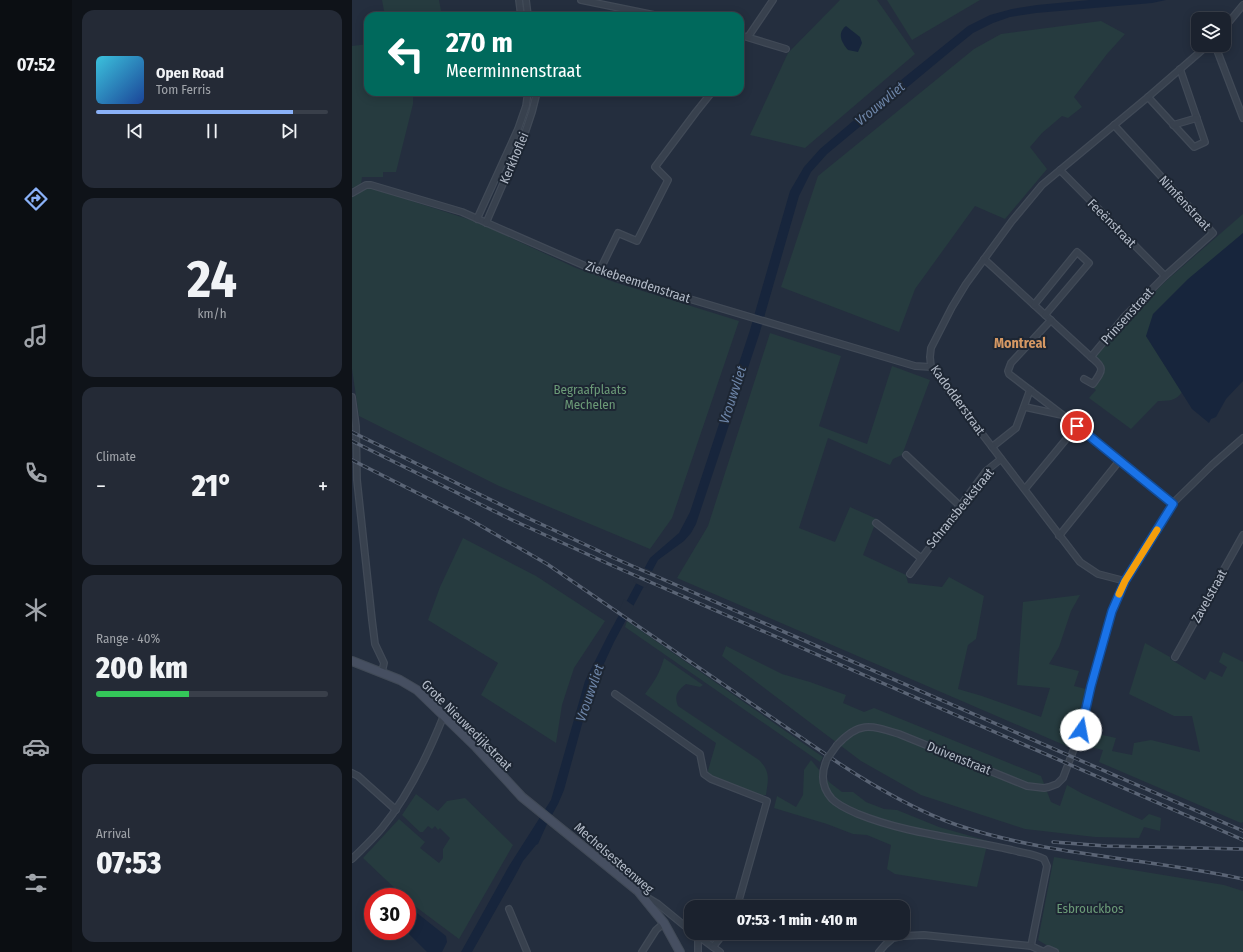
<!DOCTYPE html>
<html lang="en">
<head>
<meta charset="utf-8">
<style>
  :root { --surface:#1b222e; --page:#242a36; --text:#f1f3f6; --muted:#a0a4aa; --line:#393f4a; --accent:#8ab1f8 }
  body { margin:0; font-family:"Fira Sans Condensed",sans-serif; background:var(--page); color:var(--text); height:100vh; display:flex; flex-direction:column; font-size:15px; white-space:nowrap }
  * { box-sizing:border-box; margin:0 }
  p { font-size:13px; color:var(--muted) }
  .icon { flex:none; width:22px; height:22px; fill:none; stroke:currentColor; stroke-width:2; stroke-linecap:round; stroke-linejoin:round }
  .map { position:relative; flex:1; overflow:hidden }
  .side { display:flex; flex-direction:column; gap:10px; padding:10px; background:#0f1319; width:280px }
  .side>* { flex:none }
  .banner { position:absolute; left:12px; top:12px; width:380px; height:84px; border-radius:12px; box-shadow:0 2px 10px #0003,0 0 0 1px var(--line); background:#00695c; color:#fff; overflow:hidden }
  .controls { position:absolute; left:839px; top:12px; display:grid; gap:8px }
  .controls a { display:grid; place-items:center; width:40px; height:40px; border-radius:8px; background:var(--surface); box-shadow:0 2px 10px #0003,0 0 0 1px var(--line); font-size:20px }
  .speed { position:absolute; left:12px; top:888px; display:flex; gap:8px; font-size:20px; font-weight:700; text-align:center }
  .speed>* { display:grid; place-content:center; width:52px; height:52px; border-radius:50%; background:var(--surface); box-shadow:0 2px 10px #0003,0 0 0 1px var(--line); line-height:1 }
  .speed .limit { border:6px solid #d22; background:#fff; color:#111 }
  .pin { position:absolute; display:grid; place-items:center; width:34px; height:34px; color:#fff; margin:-17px; border:2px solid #fff; border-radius:50%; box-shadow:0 1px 4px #0007 }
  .me { position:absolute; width:44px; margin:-22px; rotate:12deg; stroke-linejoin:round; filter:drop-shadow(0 0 3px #0008) }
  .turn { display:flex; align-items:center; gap:14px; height:84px; padding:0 16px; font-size:18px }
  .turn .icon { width:52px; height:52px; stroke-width:2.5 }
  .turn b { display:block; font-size:28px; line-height:34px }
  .big { font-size:30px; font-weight:800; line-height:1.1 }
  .side .widget { flex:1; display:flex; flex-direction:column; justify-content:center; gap:6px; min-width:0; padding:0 14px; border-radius:12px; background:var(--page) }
  .side .dial { align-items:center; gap:0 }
  .dial b { font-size:52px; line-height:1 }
  .song { display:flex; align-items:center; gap:12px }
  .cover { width:48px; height:48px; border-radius:6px; background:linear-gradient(135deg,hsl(190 70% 55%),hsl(220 70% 35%)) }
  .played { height:4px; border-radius:2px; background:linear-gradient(90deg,var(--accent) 85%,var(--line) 85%) }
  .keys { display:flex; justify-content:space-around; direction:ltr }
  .heat { display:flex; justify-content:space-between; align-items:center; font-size:22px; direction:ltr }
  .charge { height:6px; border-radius:3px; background:linear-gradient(90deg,#34c759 40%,var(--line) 0) }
  .trip { position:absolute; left:332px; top:900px; width:226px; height:40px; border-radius:12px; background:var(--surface); box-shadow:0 2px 10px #0003,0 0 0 1px var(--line); font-weight:800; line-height:40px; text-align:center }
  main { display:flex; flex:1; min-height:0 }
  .tab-bar { display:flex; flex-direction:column; width:72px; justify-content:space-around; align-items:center; background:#0b0e12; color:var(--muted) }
  .tab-bar .icon { width:28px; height:28px }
  .tab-bar .active { color:var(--accent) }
  .tab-bar b { font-size:18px; color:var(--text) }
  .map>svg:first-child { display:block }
  .green { fill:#263b3f }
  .water { fill:#17253c }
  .pier { fill:#242e3e }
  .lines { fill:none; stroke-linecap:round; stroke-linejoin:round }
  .minor-casing { stroke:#414a57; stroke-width:8 }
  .secondary-casing { stroke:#414a57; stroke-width:10 }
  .minor { stroke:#38414e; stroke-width:5.5 }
  .secondary { stroke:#464f61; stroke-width:8 }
  .rail-casing { stroke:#5a6475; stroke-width:3.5 }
  .rail { stroke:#1d2633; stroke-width:2; stroke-dasharray:6; stroke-linecap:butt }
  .minor-bridge-casing { stroke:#414a57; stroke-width:8; stroke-linecap:butt }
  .minor-bridge { stroke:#38414e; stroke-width:5.5 }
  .route-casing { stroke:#114b97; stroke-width:10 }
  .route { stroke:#1a73e8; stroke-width:7 }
  .slow { stroke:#f59e0b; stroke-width:7 }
  .labels { text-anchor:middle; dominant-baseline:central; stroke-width:4; stroke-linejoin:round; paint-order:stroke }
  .street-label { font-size:13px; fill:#b4bcc9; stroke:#1d2633 }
  .park-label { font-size:13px; fill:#6b9a77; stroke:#1d2633 }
  .water-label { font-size:14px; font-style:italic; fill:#6d85a8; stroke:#1d2633 }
  .neighbourhood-label { font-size:14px; font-weight:bold; fill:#d59863; stroke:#1d2633 }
</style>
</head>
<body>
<main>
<nav class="tab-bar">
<b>07:52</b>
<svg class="icon active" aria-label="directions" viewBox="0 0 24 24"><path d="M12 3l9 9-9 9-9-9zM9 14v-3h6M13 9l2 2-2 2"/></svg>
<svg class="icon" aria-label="music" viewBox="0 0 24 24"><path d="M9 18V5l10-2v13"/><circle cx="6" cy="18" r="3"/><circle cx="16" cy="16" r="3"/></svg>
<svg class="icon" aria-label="phone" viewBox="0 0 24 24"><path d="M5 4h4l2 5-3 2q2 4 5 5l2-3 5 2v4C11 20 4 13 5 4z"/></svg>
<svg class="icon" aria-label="climate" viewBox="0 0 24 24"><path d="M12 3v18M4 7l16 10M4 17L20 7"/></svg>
<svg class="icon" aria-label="car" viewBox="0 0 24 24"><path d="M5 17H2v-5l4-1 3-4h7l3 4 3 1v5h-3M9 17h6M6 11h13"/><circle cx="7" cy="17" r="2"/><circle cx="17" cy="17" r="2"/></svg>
<svg class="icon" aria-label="filters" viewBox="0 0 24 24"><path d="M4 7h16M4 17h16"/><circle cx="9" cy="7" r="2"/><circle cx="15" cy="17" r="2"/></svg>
</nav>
<section class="side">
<div class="widget">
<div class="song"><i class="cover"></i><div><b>Open Road</b><p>Tom Ferris</p></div></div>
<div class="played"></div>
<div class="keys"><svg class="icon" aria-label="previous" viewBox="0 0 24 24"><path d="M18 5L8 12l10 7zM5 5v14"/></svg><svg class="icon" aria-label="pause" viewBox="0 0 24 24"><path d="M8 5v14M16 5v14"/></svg><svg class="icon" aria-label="next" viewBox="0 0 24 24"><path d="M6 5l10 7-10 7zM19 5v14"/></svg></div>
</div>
<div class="widget dial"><b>24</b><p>km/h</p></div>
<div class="widget"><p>Climate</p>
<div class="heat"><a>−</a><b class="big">21°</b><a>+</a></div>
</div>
<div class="widget"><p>Range · 40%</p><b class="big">200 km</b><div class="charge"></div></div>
<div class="widget"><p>Arrival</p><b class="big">07:53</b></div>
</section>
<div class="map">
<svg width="891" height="952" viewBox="0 0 891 952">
  <rect width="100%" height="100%" fill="#242e3e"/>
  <g class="green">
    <path d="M 30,0 L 87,0 L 90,16 L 33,16 Z"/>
    <path d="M 488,0 L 525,0 L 563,54 L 453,148 L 398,135 L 436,53 Z"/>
    <path d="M 535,0 L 628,0 L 560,40 Z"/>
    <path d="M 749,21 L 773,34 L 755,54 L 722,97 L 730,107 L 716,118 L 710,116 L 690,133 L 678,147 L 695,169 L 653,219 L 623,206 L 563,289 L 547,332 L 429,287 L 466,176 L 622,49 L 649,34 Z"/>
    <path d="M 16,44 L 16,92 L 61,92 L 61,104 L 44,172 L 31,172 L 31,177 L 10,177 L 9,185 L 0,188 L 0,46 Z"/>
    <path d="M 13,186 L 125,222 L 224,268 L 265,283 L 387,321 L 320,518 L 298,549 L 147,486 L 7,416 L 0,369 L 0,195 Z"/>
    <path d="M 891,214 L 891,233 L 794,336 L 830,392 C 824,401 816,401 806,401 L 779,429 L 737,398 L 744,390 L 737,384 L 751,366 L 742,358 L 775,319 L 815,280 Z"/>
    <path d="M 418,333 L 489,356 L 467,426 L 515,444 L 540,366 L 578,380 L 550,455 L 541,459 L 538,465 L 476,438 L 447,528 L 483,542 L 498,507 L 525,519 L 511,555 L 554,575 L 556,583 L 590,587 L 597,577 L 632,596 L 624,639 L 616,645 L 606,689 L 630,696 L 689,717 L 698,688 L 665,685 L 671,602 L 728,595 L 719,611 L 707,647 L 697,664 L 727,671 L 722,686 L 734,689 L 719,748 L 325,578 L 356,526 Z"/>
    <path d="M 111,538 L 184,576 L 253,621 L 222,668 L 210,705 L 204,743 L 129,695 L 146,663 L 76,620 L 88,587 Z"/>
    <path d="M 275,621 L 471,757 L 468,762 L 273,627 Z"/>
    <path d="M 793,643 L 818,657 L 818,659 L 853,680 L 858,671 L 870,677 L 875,667 L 867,662 L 871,652 L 891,662 L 891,822 L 889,823 L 747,762 L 751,750 L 734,746 L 737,732 L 764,738 L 760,751 L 780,755 L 782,743 L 799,740 L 848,752 L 840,716 L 822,716 L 777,694 Z"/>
    <path d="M 374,646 L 430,674 L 458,682 L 494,695 L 491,703 L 512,712 L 522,708 L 689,776 L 699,802 L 708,806 L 715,785 L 731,794 L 790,820 L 797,814 L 809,818 L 808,831 L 792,827 L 787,838 L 743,837 L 673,829 L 569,795 L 509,761 L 370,656 Z"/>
    <path d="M 312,658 L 351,685 L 348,687 L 334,684 C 325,691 322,696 326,706 L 407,760 C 419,772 416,780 414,795 L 408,795 L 359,777 L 355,774 L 364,743 L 293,694 C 302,682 308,673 312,658 Z"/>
    <path d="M 459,760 L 477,782 L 490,792 L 501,792 L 514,802 L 532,809 L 545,810 L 587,827 L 636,841 L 625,887 L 543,874 L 535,869 L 539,845 L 515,835 L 501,834 L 475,824 L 422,808 L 425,796 L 444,807 L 451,795 L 452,770 Z"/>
    <path d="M 64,794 L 86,811 L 95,801 L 113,798 L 161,845 L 107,939 L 56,901 L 55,897 L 52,897 L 11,858 L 47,819 L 73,842 L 68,848 L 87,863 L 91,858 L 91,849 L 98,838 L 88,828 L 86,830 L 83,826 L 80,829 L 76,826 L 71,832 L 68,832 L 50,815 Z"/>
    <path d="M 702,857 L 872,885 L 891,891 L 891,952 L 706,952 L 686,940 Z"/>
  </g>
  <g class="water">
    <path d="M 738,0 L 814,0 L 800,3 L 684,13 L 658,17 L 641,23 L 621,33 L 605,46 L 475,154 L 459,172 L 447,196 L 407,335 L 344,524 L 339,533 L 332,541 L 306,560 L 262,642 L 243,683 L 235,706 L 212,790 L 206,804 L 195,824 L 186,844 L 184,845 L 171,861 L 163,876 L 120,952 L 109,952 L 157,866 L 199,800 L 233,681 L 255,637 L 298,558 L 327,533 L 338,512 L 398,330 L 438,191 L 452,167 L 468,149 L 554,76 L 616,26 L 638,15 L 660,9 L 685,5 Z"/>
    <path d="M 494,26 L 508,37 L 510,43 L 506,52 L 496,50 C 489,42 485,33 494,26 Z"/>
    <path d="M 891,233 L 891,381 L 874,399 L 864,417 L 859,419 L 857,423 L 840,409 L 794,336 L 801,314 L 836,279 Z"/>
    <path d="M 65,913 L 94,936 L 95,942 L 90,952 L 75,952 L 54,931 L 55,931 L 55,919 L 60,914 Z"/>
  </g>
  <g class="pier">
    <path d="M 290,567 L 302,572 L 294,588 L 281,582 Z"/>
    <path d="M 272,599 L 282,606 L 275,620 L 266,614 Z"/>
  </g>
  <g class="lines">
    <defs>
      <g id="minor">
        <path d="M 167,0 L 169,16"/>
        <path d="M 174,0 L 176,16"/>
        <path d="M 229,0 L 307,16"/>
        <path d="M 872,28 L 891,5"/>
        <path d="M 388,35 L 434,49"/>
        <path d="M 396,37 L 421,0"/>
        <path d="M 863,45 L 891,118"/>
        <path d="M 796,97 L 842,147 L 853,142 L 828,69"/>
        <path d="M 821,125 L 845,118"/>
        <path d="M 708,170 L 813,276"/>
        <path d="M 0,193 L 14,185 L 19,185 L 110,212 L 247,272 L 563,366 L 579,367"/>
        <path d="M 125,219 L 166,129 L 174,106 L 176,92"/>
        <path d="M 134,223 L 173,133 L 180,112 L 185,92"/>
        <path d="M 632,259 L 739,357 L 773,316 L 813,276 L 861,233 L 762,125"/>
        <path d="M 247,272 L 266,233 L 285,241 L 316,180 L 303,167 L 344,112 L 360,92"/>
        <path d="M 682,305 L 725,252 L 737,263 L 693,315"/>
        <path d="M 699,320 L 659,363 L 656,371 L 657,374 L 725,426 L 821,503"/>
        <path d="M 732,379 L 741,384 C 751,370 753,368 739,357"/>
        <path d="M 0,397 L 4,426 L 5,480 L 20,620 L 23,644 L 32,663 L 30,672"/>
        <path d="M 673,407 L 710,415"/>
        <path d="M 640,447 L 664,428 L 678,390"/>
        <path d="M 554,455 L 608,506"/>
        <path d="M 673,489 L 725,426"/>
        <path d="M 524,523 L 569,558"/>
        <path d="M 707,536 L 768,460"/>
        <path d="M 558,574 L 634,471 L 649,459"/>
        <path d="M 773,581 L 746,574 L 728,562 L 579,367 L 578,357 L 579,348 L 600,307 L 614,284 L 660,221 L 690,185 L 796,97 L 856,45"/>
        <path d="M 823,657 L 891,535"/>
        <path d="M 263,694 L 348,754 L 352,774 L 359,779 L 415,801 L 385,907"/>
        <path d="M 485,745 C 507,721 518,725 547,734 L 675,786 L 692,788 L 697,787 L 705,784 L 711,778 L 729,730 L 739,686 L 760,611 L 773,581 L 821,503 L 860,465 L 891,438"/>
        <path d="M 475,759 C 469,773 469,787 480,799 C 487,806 497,810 506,814 C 555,834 609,838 660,850 C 670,853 683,854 692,859 L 695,866 L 679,946"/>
        <path d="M 0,773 L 6,776 L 44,810"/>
        <path d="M 0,859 C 10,849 21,839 30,828 C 57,795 76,755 92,715"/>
        <path d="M 291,895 L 306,904 L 339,931"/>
        <path d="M 157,909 L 175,952"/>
        <path d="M 342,933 L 361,947 L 372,933"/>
        <path d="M 346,936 L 346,952"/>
        <path d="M 361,947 L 368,952"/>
        <path d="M 290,952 L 304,930 L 312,923"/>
        <path d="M 527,952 L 533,945 L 541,938 L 551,936 L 572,935 L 679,946 L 692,952"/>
        <path d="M 692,952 L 696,949 L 703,952"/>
      </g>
      <path id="secondary" d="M 0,661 L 48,680 L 65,690 L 124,747 L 170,797 L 286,891 L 312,923 L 328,952"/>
    </defs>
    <use href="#minor" class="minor-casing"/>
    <use href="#secondary" class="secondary-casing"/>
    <use href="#minor" class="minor"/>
    <use href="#secondary" class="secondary"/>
    <defs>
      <g id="rail">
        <path d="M 0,432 L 178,519 L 262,558 L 891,831"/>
        <path d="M 0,441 L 158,519 L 259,565 L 891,840"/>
        <path d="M 0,460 L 117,519 L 195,564 L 485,762 C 523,787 562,810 605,825 C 697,856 797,858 891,879"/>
        <path d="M 701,842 L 754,846 L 891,849"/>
      </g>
    </defs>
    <use href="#rail" class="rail-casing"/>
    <use href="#rail" class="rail"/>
    <defs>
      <path id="minor-bridge" d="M 475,759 L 485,745"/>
    </defs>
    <use href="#minor-bridge" class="minor-bridge-casing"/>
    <use href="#minor-bridge" class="minor-bridge"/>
  </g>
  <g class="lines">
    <defs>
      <path id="route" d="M 725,426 L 821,504 L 773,581 L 760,611 L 739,686 L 729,730"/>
    </defs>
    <use href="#route" class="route-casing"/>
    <use href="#route" class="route"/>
    <path class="slow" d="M 767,594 L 773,581 L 805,530"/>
  </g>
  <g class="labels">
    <g class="street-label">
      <text transform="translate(162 158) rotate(-67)">Kerkhoflei</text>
      <text transform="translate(833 203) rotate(47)">Nimfenstraat</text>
      <text transform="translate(760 223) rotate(45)">Feeënstraat</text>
      <text transform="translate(286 282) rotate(18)">Ziekebeemdenstraat</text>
      <text transform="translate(775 316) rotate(-48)">Prinsenstraat</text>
      <text transform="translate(606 400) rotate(54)">Kadodderstraat</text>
      <text transform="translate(608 508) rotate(-51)">Schransbeekstraat</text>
      <text transform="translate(857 596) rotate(-61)">Zavelstraat</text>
      <text transform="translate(115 725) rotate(45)">Grote Nieuwedijkstraat</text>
      <text transform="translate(607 758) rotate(22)">Duivenstraat</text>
      <text transform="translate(262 858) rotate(41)">Mechelsesteenweg</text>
    </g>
    <g class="park-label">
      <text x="238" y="389">Begraafplaats<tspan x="238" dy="15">Mechelen</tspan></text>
      <text x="738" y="908">Esbrouckbos</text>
    </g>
    <g class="water-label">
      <text transform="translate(528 104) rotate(-40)">Vrouwvliet</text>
      <text transform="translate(381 395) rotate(-72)">Vrouwvliet</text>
      <text transform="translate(238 693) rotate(-71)">Vrouwvliet</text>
    </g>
    <g class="neighbourhood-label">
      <text x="668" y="343">Montreal</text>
    </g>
  </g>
</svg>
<div class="controls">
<a><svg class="icon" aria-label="layers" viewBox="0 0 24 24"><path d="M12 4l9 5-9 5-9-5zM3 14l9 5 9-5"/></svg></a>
</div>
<div class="speed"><div class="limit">30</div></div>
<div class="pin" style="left:725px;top:426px;background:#d93025"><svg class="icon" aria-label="arrive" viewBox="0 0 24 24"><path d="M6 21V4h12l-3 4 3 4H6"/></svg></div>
<svg class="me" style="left:729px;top:730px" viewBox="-20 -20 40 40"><circle r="19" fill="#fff"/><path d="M0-13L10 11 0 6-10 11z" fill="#1a73e8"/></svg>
<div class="trip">07:53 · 1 min · 410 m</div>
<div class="banner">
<div class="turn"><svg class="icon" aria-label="left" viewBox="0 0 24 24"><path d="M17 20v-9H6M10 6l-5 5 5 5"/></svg><div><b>270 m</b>Meerminnenstraat</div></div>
</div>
</div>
</main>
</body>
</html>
